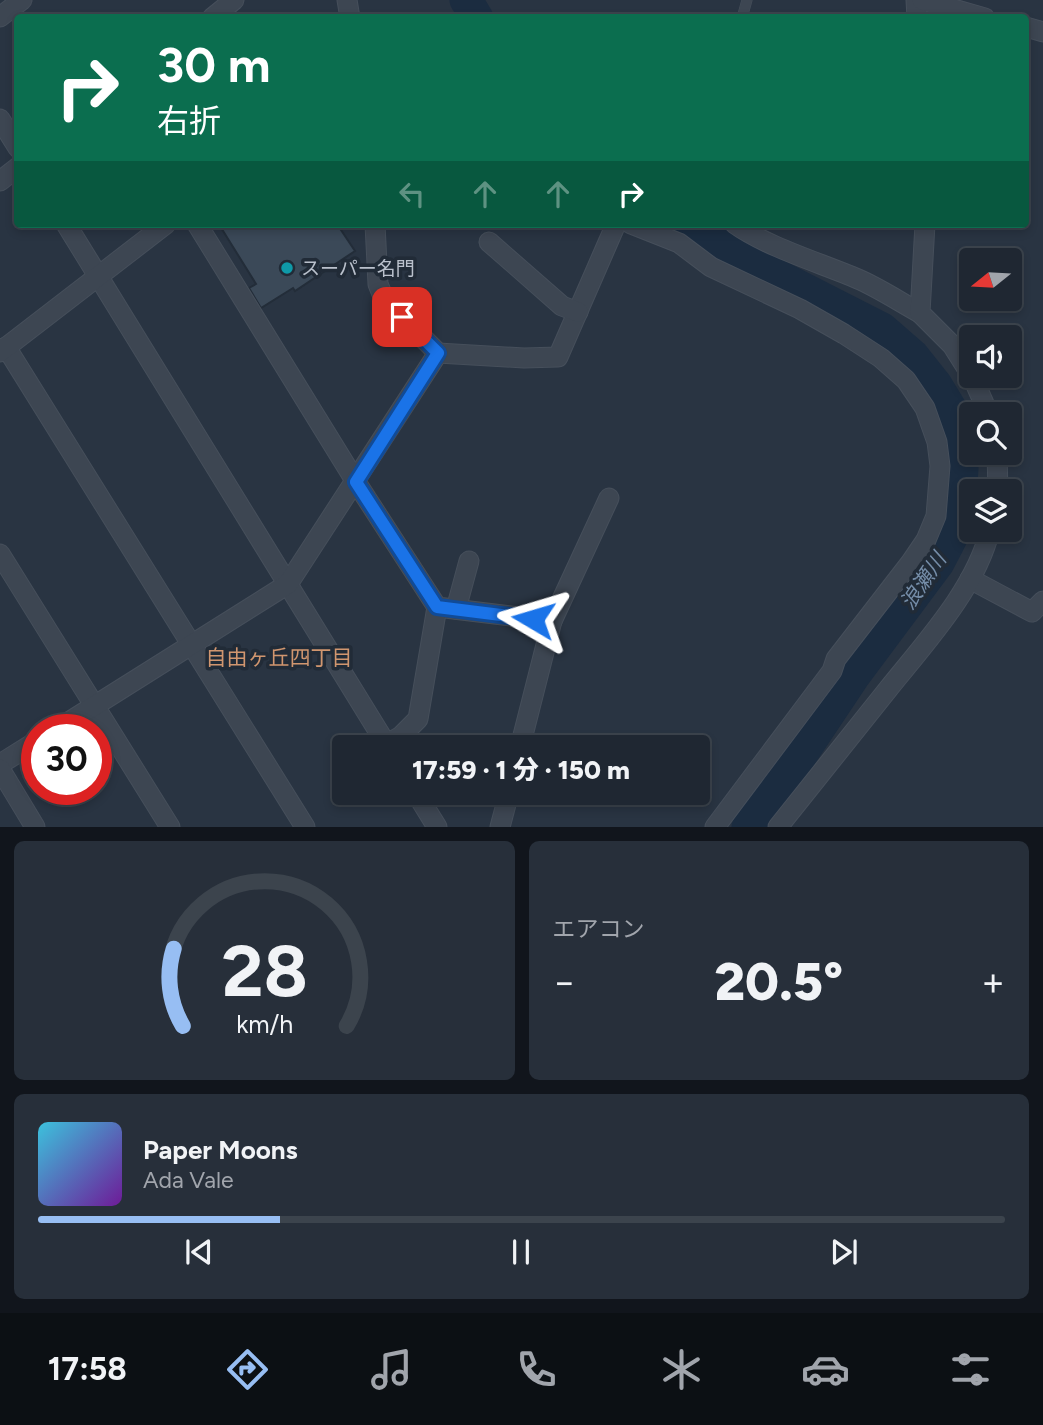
<!DOCTYPE html>
<html lang="ja">
<head>
<meta charset="utf-8">
<style>
  :root { --surface:#1f2732; --page:#272f3a; --text:#f1f3f6; --muted:#a1a5ac; --line:#3c444d; --accent:#97bef3 }
  body { margin:0; font-family:Figtree,"Noto Sans JP",sans-serif; background:var(--page); color:var(--text); height:100vh; display:flex; flex-direction:column; font-size:26px; white-space:nowrap }
  * { box-sizing:border-box; margin:0 }
  p { font-size:23px; color:var(--muted) }
  .icon { flex:none; width:38px; height:38px; fill:none; stroke:currentColor; stroke-width:2; stroke-linecap:round; stroke-linejoin:round }
  .map { position:relative; height:827px; overflow:hidden }
  .sheet { display:flex; flex-direction:column; gap:14px; padding:14px; background:#11151c; flex:1 }
  .sheet>* { flex:none }
  .guide { position:absolute; left:14px; top:14px; width:1015px; height:214px; border-radius:7px; box-shadow:0 4px 10px #0003,0 0 0 2px var(--line); background:#0b6e4f; color:#fff; overflow:hidden }
  .needle { width:46px; rotate:252deg }
  .fabs { position:absolute; left:959px; top:248px; display:grid; gap:14px }
  .fabs a { display:grid; place-items:center; width:63px; height:63px; border-radius:7px; background:var(--surface); box-shadow:0 4px 10px #0003,0 0 0 2px var(--line); font-size:35px }
  .speed { position:absolute; left:21px; top:714px; display:flex; gap:14px; font-size:35px; font-weight:700; text-align:center }
  .speed>* { display:grid; place-content:center; width:91px; height:91px; border-radius:50%; background:var(--surface); box-shadow:0 4px 10px #0003,0 0 0 2px var(--line); line-height:1 }
  .speed .limit { border:10px solid #d22; background:#fff; color:#111 }
  .pin { position:absolute; display:grid; place-items:center; width:60px; height:60px; color:#fff; margin:-30px; border-radius:14px; box-shadow:0 4px 10px #0006 }
  .me { position:absolute; width:77px; margin:-38px; rotate:277deg; stroke-linejoin:round; filter:drop-shadow(0 0 5px #0008) }
  .turn { display:flex; align-items:center; gap:24px; height:147px; padding:0 28px; font-size:32px }
  .turn .icon { width:91px; height:91px; stroke-width:2.5 }
  .turn b { display:block; font-size:49px; line-height:60px }
  .lanes { display:flex; align-items:center; height:66px; padding:0 28px; background:#0003; justify-content:center; gap:35px; direction:ltr }
  .lanes .off { opacity:.35 }
  .big { font-size:52px; font-weight:800; line-height:1.1 }
  .sheet .card { flex:1; display:flex; flex-direction:column; justify-content:center; gap:10px; min-width:0; padding:0 24px; border-radius:10px; background:var(--page) }
  .sheet .dial { align-items:center; gap:0 }
  .dial svg { height:182px; overflow:visible; fill:none; stroke:var(--line); stroke-width:7; stroke-linecap:round; text-anchor:middle }
  .dial text { fill:var(--text); stroke:none }
  .song { display:flex; align-items:center; gap:21px }
  .cover { width:84px; height:84px; border-radius:10px; background:linear-gradient(135deg,hsl(190 70% 55%),hsl(280 70% 35%)) }
  .played { height:7px; border-radius:4px; background:linear-gradient(90deg,var(--accent) 25%,var(--line) 25%) }
  .keys { display:flex; justify-content:space-around; direction:ltr }
  .heat { display:flex; justify-content:space-between; align-items:center; font-size:38px; direction:ltr }
  .sheet .tiles { flex:1; display:grid; gap:14px; grid-template-columns:1fr 1fr }
  .card:last-child { grid-column:span 2 }
  .trip { position:absolute; left:332px; top:735px; width:378px; height:70px; border-radius:7px; background:var(--surface); box-shadow:0 4px 10px #0003,0 0 0 2px var(--line); font-weight:800; line-height:70px; text-align:center }
  .menu { display:flex; height:112px; justify-content:space-around; align-items:center; background:#0c1014; color:var(--muted) }
  .menu .icon { width:49px; height:49px }
  .menu .selected { color:var(--accent) }
  .menu b { font-size:32px; color:var(--text) }
  .map>svg:first-child { display:block }
  .lines { fill:none; stroke-linecap:round; stroke-linejoin:round }
  .river { stroke:#1b2c40; stroke-width:33 }
  .building { fill:#3b4958; stroke:#232d39; stroke-width:2 }
  .service-casing { stroke:#464f5b; stroke-width:11 }
  .minor-casing { stroke:#464f5b; stroke-width:21 }
  .service { stroke:#3d4652; stroke-width:10 }
  .minor { stroke:#3d4652; stroke-width:19 }
  .route-casing { stroke:#114b97; stroke-width:18 }
  .route { stroke:#1a73e8; stroke-width:12 }
  .culture-dot { fill:#0f9aa8; stroke:#212b37; stroke-width:2.5 }
  .labels { text-anchor:middle; dominant-baseline:central; stroke-width:7; stroke-linejoin:round; paint-order:stroke }
  .poi-label { font-size:19px; fill:#bac1cc; stroke:#212b37; text-anchor:start }
  .water-label { font-size:21px; font-style:italic; fill:#758da8; stroke:#212b37 }
  .neighbourhood-label { font-size:21px; fill:#d1966f; stroke:#212b37 }
</style>
</head>
<body>
<div class="map">
<svg width="1043" height="827" viewBox="0 0 1043 827">
  <rect width="100%" height="100%" fill="#293442"/>
  <g class="lines">
    <g class="river">
      <path d="M 466,0 L 477,18"/>
      <path d="M 686,224 L 731,252 L 882,329 L 913,356 L 936,385 L 950,408 L 959,440 L 962,469 L 959,506 L 951,538 L 938,563 L 853,677 L 797,761 L 748,827"/>
    </g>
  </g>
  <path class="building" d="M 223,224 L 337,224 L 355,251 L 295,291 L 293,288 L 261,308 L 249,288 L 256,284 L 220,226 Z"/>
  <g class="lines">
    <defs>
      <path id="service" d="M 742,18 L 747,0"/>
      <g id="minor">
        <path d="M 347,0 L 350,18"/>
        <path d="M 916,0 L 917,18"/>
        <path d="M 922,0 L 985,18"/>
        <path d="M 0,17 L 22,0"/>
        <path d="M 212,18 L 234,0"/>
        <path d="M 1026,27 L 1043,32"/>
        <path d="M 0,119 L 18,148"/>
        <path d="M 0,181 L 18,167"/>
        <path d="M 66,224 L 388,747"/>
        <path d="M 197,224 L 356,482 L 437,607 L 552,621 L 520,747"/>
        <path d="M 375,224 L 378,284 L 384,299 L 438,353 L 524,358 L 558,357 L 616,224"/>
        <path d="M 631,224 L 679,243 L 711,267 L 800,309 L 844,334 L 881,358 L 906,380 L 925,408 L 937,442 L 940,466 L 936,516 L 926,540 L 911,562 L 836,659 L 832,671 L 715,827"/>
        <path d="M 735,224 C 767,247 821,263 858,279 C 879,288 900,302 920,313"/>
        <path d="M 925,224 L 920,313 L 952,345 L 971,375"/>
        <path d="M 489,242 L 562,306 L 578,312"/>
        <path d="M 6,347 L 305,827"/>
        <path d="M 0,352 L 166,224"/>
        <path d="M 972,376 L 989,415"/>
        <path d="M 997,453 L 998,492"/>
        <path d="M 0,554 L 170,827"/>
        <path d="M 970,579 L 1032,612 L 1043,601"/>
        <path d="M 456,609 L 469,561"/>
        <path d="M 552,621 L 609,498"/>
        <path d="M 56,730 L 288,584 L 438,353"/>
        <path d="M 387,744 L 401,736 L 418,719 L 437,607"/>
        <path d="M 0,764 L 37,741"/>
        <path d="M 0,769 L 35,827"/>
        <path d="M 416,793 L 437,827"/>
        <path d="M 500,827 L 509,793"/>
        <path d="M 778,827 C 815,780 852,734 889,688 C 926,642 976,588 990,530"/>
      </g>
    </defs>
    <use href="#service" class="service-casing"/>
    <use href="#minor" class="minor-casing"/>
    <use href="#service" class="service"/>
    <use href="#minor" class="minor"/>
  </g>
  <g class="lines">
    <defs>
      <path id="route" d="M 402,317 L 438,353 L 356,482 L 437,607 L 533,619"/>
    </defs>
    <use href="#route" class="route-casing"/>
    <use href="#route" class="route"/>
  </g>
  <circle class="culture-dot" cx="287" cy="268" r="7"/>
  <g class="labels">
    <g class="poi-label">
      <text x="301" y="268">スーパー名門</text>
    </g>
    <g class="water-label">
      <text transform="translate(923 581) rotate(-56)">浪瀬川</text>
    </g>
    <g class="neighbourhood-label">
      <text x="279" y="657">自由ヶ丘四丁目</text>
    </g>
  </g>
</svg>
<div class="fabs">
<a><svg class="needle" viewBox="-14 -14 28 28"><path d="M0-13l5 13h-10z" fill="#e53935"/><path d="M0 13l5-13h-10z" fill="#a1a5ac"/></svg></a>
<a><svg class="icon" aria-label="sound" viewBox="0 0 24 24"><path d="M4 9h4l5-4v14l-5-4H4zM17 9q2 3 0 6"/></svg></a>
<a><svg class="icon" aria-label="search" viewBox="0 0 24 24"><circle cx="10" cy="10" r="6"/><path d="M15 15l6 6"/></svg></a>
<a><svg class="icon" aria-label="layers" viewBox="0 0 24 24"><path d="M12 4l9 5-9 5-9-5zM3 14l9 5 9-5"/></svg></a>
</div>
<div class="speed"><div class="limit">30</div></div>
<div class="pin" style="left:402px;top:317px;background:#d93025"><svg class="icon" aria-label="arrive" viewBox="0 0 24 24"><path d="M6 21V4h12l-3 4 3 4H6"/></svg></div>
<svg class="me" style="left:533px;top:619px" viewBox="-20 -20 40 40"><path d="M0-17L14 15 0 8-14 15z" fill="#1a73e8" stroke="#fff" stroke-width="4"/></svg>
<div class="trip">17:59 · 1 分 · 150 m</div>
<div class="guide">
<div class="turn"><svg class="icon" aria-label="right" viewBox="0 0 24 24"><path d="M7 20v-9h11M14 6l5 5-5 5"/></svg><div><b>30 m</b>右折</div></div>
<div class="lanes"><svg class="icon off" aria-label="left" viewBox="0 0 24 24"><path d="M17 20v-9H6M10 6l-5 5 5 5"/></svg><svg class="icon off" aria-label="ahead" viewBox="0 0 24 24"><path d="M12 20V5M6 11l6-6 6 6"/></svg><svg class="icon off" aria-label="ahead" viewBox="0 0 24 24"><path d="M12 20V5M6 11l6-6 6 6"/></svg><svg class="icon" aria-label="right" viewBox="0 0 24 24"><path d="M7 20v-9h11M14 6l5 5-5 5"/></svg></div>
</div>
</div>
<section class="sheet">
<div class="tiles">
<div class="card dial"><svg viewBox="0 0 100 80">
<path d="M14 69A42 42 0 1 1 86 69"/>
<path d="M14 69A42 42 0 0 1 10 35" stroke="#97bef3"/>
<text x="50" y="56" font-size="32" font-weight="700">28</text>
<text x="50" y="72" font-size="11">km/h</text>
</svg></div>
<div class="card"><p>エアコン</p>
<div class="heat"><a>−</a><b class="big">20.5°</b><a>+</a></div>
</div>
<div class="card">
<div class="song"><i class="cover"></i><div><b>Paper Moons</b><p>Ada Vale</p></div></div>
<div class="played"></div>
<div class="keys"><svg class="icon" aria-label="previous" viewBox="0 0 24 24"><path d="M18 5L8 12l10 7zM5 5v14"/></svg><svg class="icon" aria-label="pause" viewBox="0 0 24 24"><path d="M8 5v14M16 5v14"/></svg><svg class="icon" aria-label="next" viewBox="0 0 24 24"><path d="M6 5l10 7-10 7zM19 5v14"/></svg></div>
</div>
</div>
</section>
<nav class="menu">
<b>17:58</b>
<svg class="icon selected" aria-label="directions" viewBox="0 0 24 24"><path d="M12 3l9 9-9 9-9-9zM9 14v-3h6M13 9l2 2-2 2"/></svg>
<svg class="icon" aria-label="music" viewBox="0 0 24 24"><path d="M9 18V5l10-2v13"/><circle cx="6" cy="18" r="3"/><circle cx="16" cy="16" r="3"/></svg>
<svg class="icon" aria-label="phone" viewBox="0 0 24 24"><path d="M5 4h4l2 5-3 2q2 4 5 5l2-3 5 2v4C11 20 4 13 5 4z"/></svg>
<svg class="icon" aria-label="climate" viewBox="0 0 24 24"><path d="M12 3v18M4 7l16 10M4 17L20 7"/></svg>
<svg class="icon" aria-label="car" viewBox="0 0 24 24"><path d="M5 17H2v-5l4-1 3-4h7l3 4 3 1v5h-3M9 17h6M6 11h13"/><circle cx="7" cy="17" r="2"/><circle cx="17" cy="17" r="2"/></svg>
<svg class="icon" aria-label="filters" viewBox="0 0 24 24"><path d="M4 7h16M4 17h16"/><circle cx="9" cy="7" r="2"/><circle cx="15" cy="17" r="2"/></svg>
</nav>
</body>
</html>
